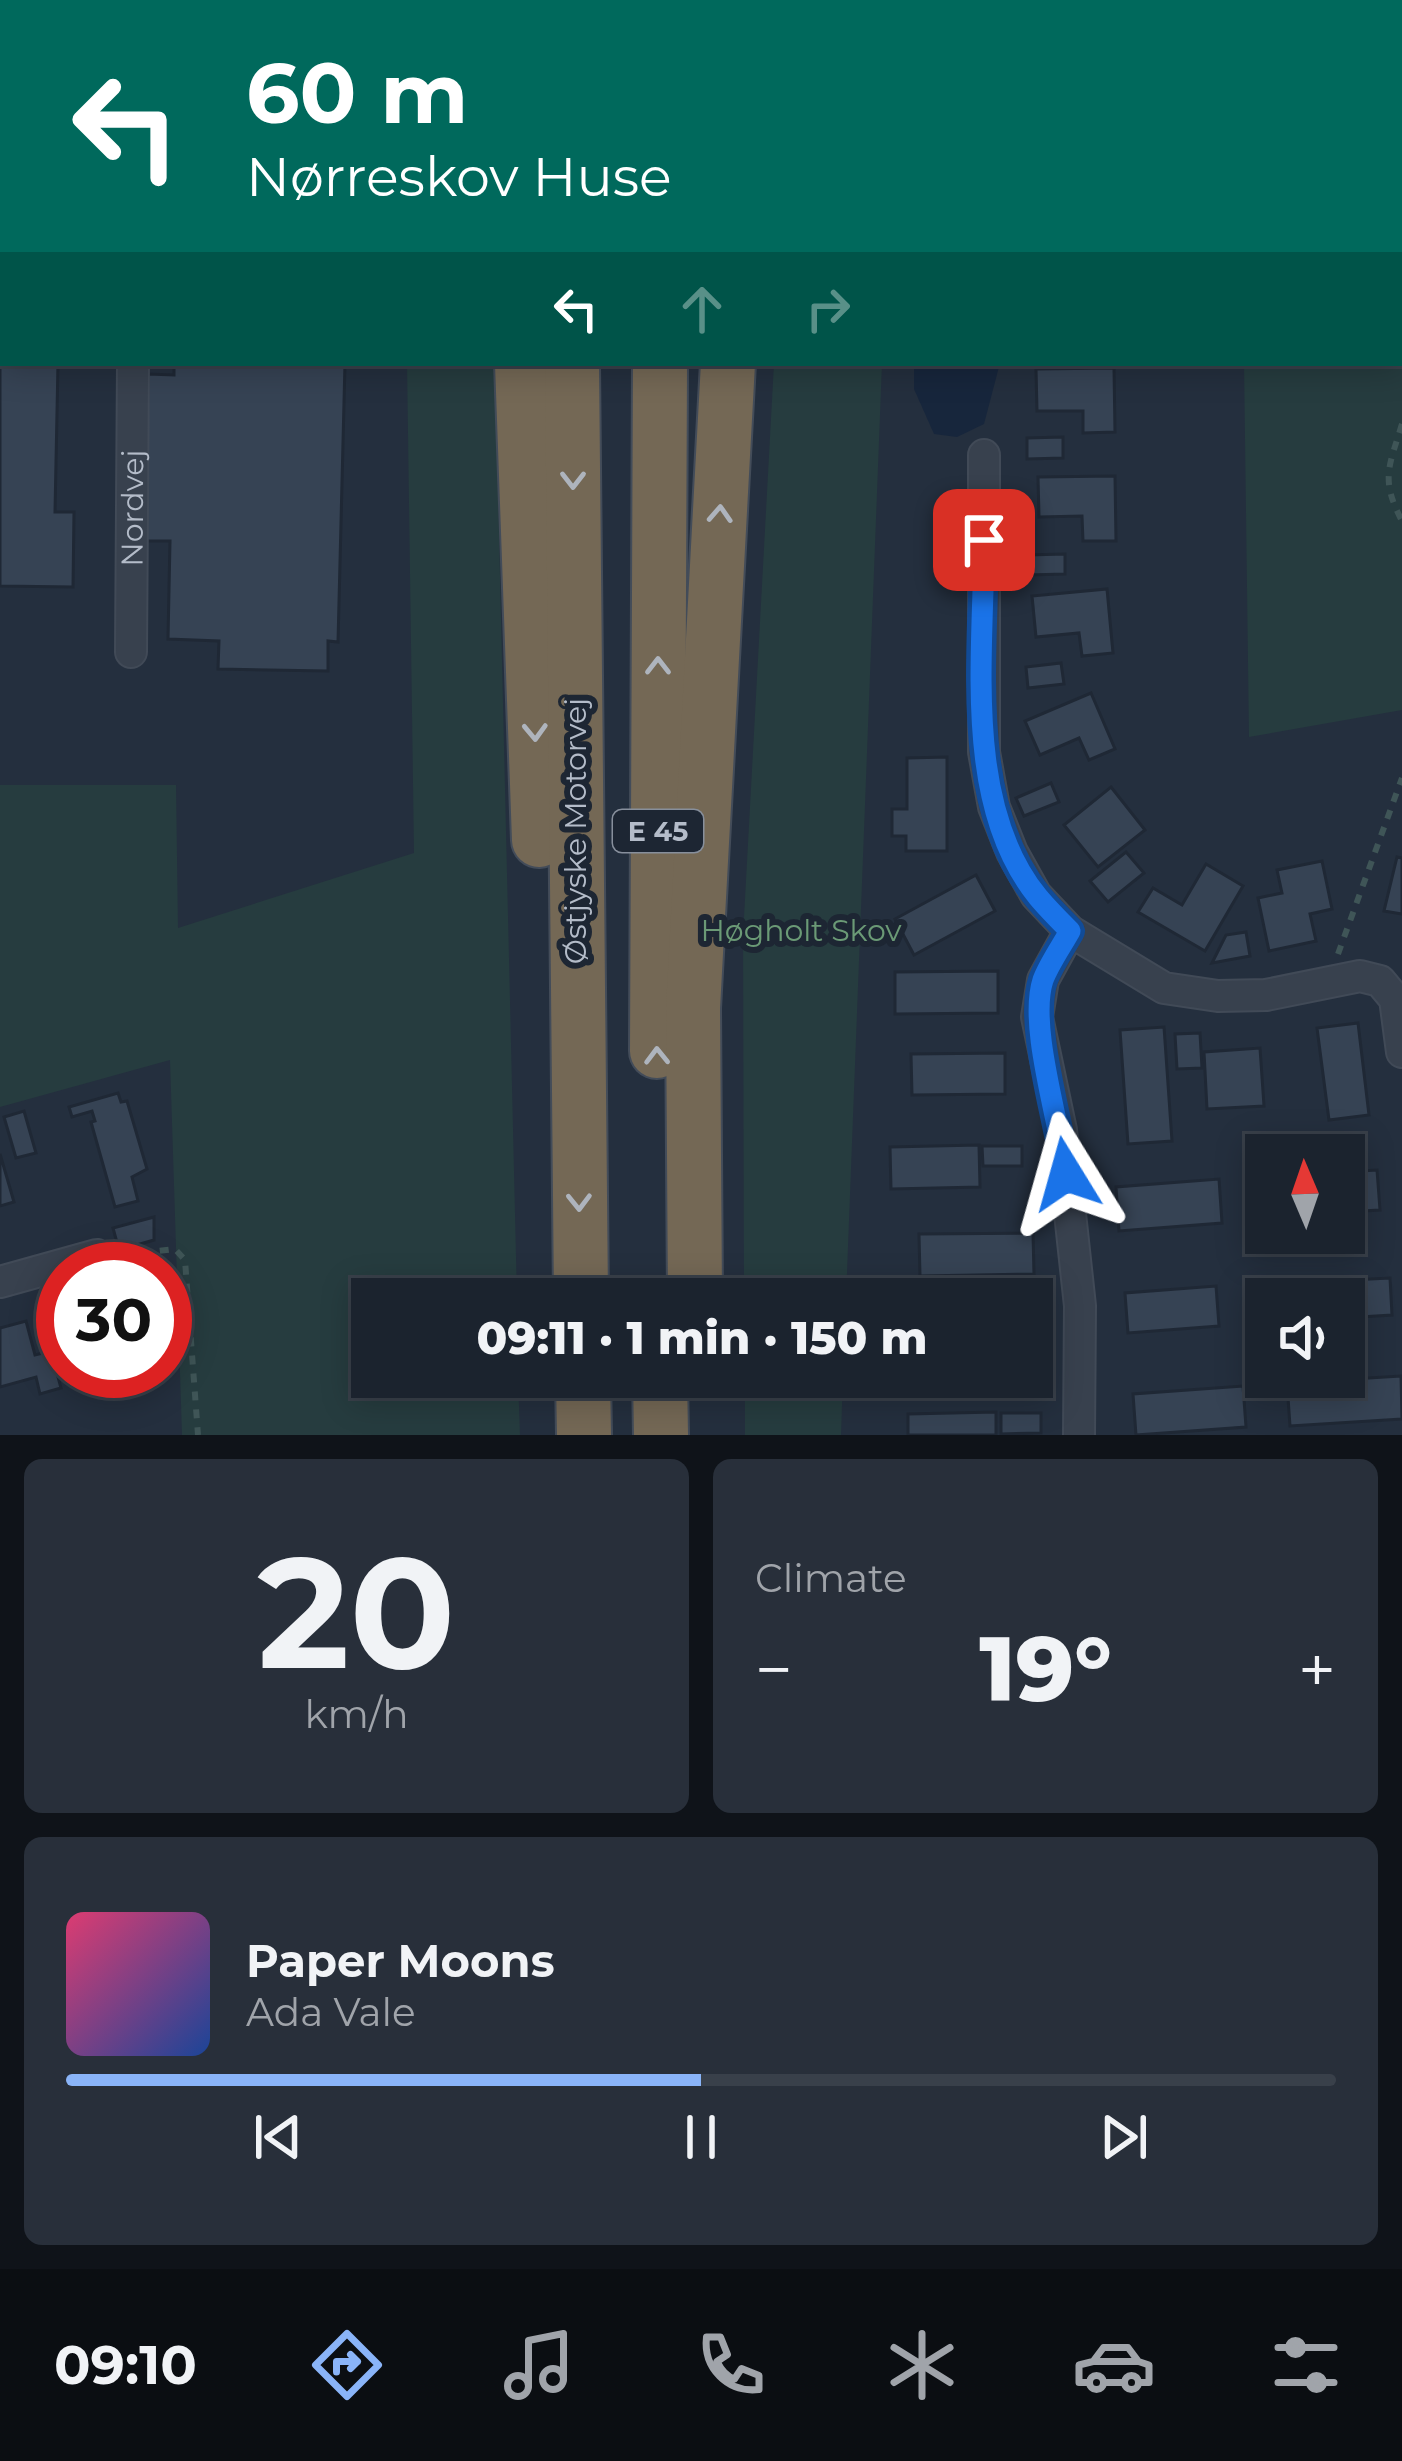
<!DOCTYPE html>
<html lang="en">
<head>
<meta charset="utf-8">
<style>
  :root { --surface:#1b232e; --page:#282f3a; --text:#f1f3f6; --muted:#a0a4aa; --line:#39404a; --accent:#8ab4f8 }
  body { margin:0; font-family:Montserrat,sans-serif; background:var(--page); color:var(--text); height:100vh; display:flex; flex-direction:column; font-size:45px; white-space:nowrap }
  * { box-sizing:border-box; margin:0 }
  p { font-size:39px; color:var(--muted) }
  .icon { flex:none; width:66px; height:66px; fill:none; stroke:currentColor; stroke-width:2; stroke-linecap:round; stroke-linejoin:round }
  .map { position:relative; height:1435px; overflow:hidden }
  .details { display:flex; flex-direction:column; gap:24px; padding:24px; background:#0f1319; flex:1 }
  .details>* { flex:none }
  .top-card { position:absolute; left:0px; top:0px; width:1404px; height:366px; box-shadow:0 6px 30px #0003,0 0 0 3px var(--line); background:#00695c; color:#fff; overflow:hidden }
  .needle { width:78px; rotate:358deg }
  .buttons { position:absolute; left:1245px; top:1134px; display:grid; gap:24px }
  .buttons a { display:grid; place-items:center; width:120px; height:120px; border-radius:0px; background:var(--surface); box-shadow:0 6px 30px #0003,0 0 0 3px var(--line); font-size:60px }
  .speed { position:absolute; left:36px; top:1242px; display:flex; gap:24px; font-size:60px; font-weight:700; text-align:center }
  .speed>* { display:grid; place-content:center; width:156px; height:156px; border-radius:50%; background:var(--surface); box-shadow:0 6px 30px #0003,0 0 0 3px var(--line); line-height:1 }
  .speed .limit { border:18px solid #d22; background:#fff; color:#111 }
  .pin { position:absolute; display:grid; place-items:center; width:102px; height:102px; color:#fff; margin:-51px; border-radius:24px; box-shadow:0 6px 18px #0006 }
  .me { position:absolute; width:132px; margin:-66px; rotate:352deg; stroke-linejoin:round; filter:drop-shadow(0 0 9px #0008) }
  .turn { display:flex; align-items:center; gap:42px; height:252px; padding:0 48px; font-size:54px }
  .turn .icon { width:156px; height:156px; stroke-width:2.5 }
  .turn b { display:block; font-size:84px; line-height:102px }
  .lanes { display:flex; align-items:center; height:114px; padding:0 48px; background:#0003; justify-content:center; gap:60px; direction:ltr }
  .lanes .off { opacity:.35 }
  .big { font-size:90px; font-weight:800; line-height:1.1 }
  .details .tile { flex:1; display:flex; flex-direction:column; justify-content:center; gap:18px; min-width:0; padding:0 42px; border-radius:18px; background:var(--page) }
  .details .dial { align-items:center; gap:0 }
  .dial b { font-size:156px; line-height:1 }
  .song { display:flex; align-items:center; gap:36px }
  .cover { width:144px; height:144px; border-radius:18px; background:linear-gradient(135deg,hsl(340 70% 55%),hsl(220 70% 35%)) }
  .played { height:12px; border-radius:6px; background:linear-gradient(90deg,var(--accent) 50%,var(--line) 50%) }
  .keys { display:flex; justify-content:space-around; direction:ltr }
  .heat { display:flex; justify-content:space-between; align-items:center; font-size:66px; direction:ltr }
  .details .tiles { flex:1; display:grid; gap:24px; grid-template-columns:1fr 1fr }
  .tile:last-child { grid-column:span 2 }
  .trip { position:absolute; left:351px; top:1278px; width:702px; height:120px; border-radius:0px; background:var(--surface); box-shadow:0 6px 30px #0003,0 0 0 3px var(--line); font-weight:800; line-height:120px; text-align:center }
  .tabs { display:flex; height:192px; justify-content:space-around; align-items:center; background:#0b0e12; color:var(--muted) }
  .tabs .icon { width:84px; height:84px }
  .tabs .current { color:var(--accent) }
  .tabs b { font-size:54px; color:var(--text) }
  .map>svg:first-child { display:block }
  .green { fill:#263c3f }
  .water { fill:#17263c }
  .building { fill:#364354; stroke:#1f2835; stroke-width:3 }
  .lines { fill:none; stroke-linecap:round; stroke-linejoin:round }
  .minor-casing { stroke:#414a57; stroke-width:34 }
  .motorway-casing { stroke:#434c59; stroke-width:58 }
  .path { stroke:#3f5557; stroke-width:6; stroke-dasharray:9 9; stroke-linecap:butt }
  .minor { stroke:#38414e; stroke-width:30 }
  .motorway { stroke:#746855; stroke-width:54 }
  .oneway { stroke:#aeb4bd }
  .route-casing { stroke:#114b97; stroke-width:30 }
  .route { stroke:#1a73e8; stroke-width:21 }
  .labels { text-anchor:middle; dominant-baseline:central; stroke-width:12; stroke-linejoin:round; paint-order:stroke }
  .shield { fill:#1d2633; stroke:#878f9c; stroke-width:3 }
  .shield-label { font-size:27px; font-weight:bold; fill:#b4bcc9 }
  .street-label { font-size:30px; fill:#b4bcc9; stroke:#1d2633 }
  .park-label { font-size:30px; fill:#6b9a76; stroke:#1d2633 }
</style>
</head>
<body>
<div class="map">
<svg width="1402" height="1435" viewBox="0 0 1402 1435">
  <rect width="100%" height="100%" fill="#242f3e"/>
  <g class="green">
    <path d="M 841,0 L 1402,0 L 1402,710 L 1249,737 L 1244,363 L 1401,363 L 1401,3 L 840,3 Z"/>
    <path d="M 407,363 L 495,363 L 517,1299 L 372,1299 L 372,1377 L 518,1377 L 520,1435 L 182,1435 L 170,1060 L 0,1107 L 0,785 L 176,785 L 178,928 L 414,853 Z"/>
    <path d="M 774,363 L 882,363 L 846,1299 L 744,1299 L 743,936 Z"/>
    <path d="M 745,1377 L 843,1377 L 841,1435 L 745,1435 Z"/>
  </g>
  <path class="water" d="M 914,363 L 1000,363 L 984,424 L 957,437 L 934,434 L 914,389 Z"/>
  <g class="building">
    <path d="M 0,0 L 141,0 L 3,3 L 3,201 Z"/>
    <path d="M 183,0 L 305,0 L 183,3 Z"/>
    <path d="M 0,317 L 3,363 L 58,363 L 55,512 L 74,512 L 73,587 L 0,586 Z"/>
    <path d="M 174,363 L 345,363 L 338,642 L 328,641 L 328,671 L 218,669 L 219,641 L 168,639 L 170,541 L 146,541 L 148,374 L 174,375 Z"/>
    <path d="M 1114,368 L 1115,432 L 1083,433 L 1083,411 L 1037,411 L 1036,369 Z"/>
    <path d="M 1063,437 L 1063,458 L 1027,459 L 1027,438 Z"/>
    <path d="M 1115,476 L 1116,541 L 1083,541 L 1082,516 L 1039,517 L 1038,477 Z"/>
    <path d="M 1065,554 L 1065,574 L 1028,575 L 1027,555 Z"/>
    <path d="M 1107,589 L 1113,653 L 1082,656 L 1079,633 L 1036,637 L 1032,596 Z"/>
    <path d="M 1061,663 L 1064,684 L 1028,688 L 1026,667 Z"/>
    <path d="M 1091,693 L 1115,749 L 1089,760 L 1079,738 L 1040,755 L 1025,721 Z"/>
    <path d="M 947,757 L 947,851 L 906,851 L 906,836 L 892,836 L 892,809 L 907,809 L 907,758 Z"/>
    <path d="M 1051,783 L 1059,802 L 1024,816 L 1016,798 Z"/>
    <path d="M 1111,787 L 1145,830 L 1098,867 L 1064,825 Z"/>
    <path d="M 1126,852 L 1144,873 L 1108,902 L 1090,881 Z"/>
    <path d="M 1397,857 L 1402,858 L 1402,914 L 1384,911 Z"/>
    <path d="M 1322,861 L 1332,909 L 1310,914 L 1316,941 L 1269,951 L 1258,898 L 1282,893 L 1277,870 Z"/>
    <path d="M 1206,864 L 1243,886 L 1205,951 L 1138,912 L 1153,888 L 1182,905 Z"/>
    <path d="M 976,875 L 995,911 L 914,955 L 895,919 Z"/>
    <path d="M 1246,932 L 1250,956 L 1212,963 L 1226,935 Z"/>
    <path d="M 998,971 L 998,1013 L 895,1014 L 895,972 Z"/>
    <path d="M 1358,1023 L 1369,1115 L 1329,1120 L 1317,1028 Z"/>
    <path d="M 1164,1027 L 1172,1141 L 1128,1144 L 1120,1030 Z"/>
    <path d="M 1200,1033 L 1202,1068 L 1177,1069 L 1175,1034 Z"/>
    <path d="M 1260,1048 L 1264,1106 L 1207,1109 L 1204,1052 Z"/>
    <path d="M 1005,1053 L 1005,1094 L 912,1095 L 911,1054 Z"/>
    <path d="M 118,1093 L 121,1102 L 127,1101 L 147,1169 L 132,1177 L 138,1201 L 115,1207 L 91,1122 L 95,1121 L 92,1111 L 72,1117 L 69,1107 Z"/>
    <path d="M 24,1111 L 36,1153 L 16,1158 L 4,1117 Z"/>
    <path d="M 979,1145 L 980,1187 L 891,1189 L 890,1147 Z"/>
    <path d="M 982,1146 L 1022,1146 L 1022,1166 L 983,1166 Z"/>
    <path d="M 0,1154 L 14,1202 L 0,1206 Z"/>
    <path d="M 1377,1170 L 1380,1210 L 1344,1212 L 1344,1172 Z"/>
    <path d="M 1219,1179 L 1222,1223 L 1119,1231 L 1116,1187 Z"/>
    <path d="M 154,1217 L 154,1240 L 119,1250 L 113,1228 Z"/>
    <path d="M 1033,1233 L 1034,1274 L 920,1276 L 919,1234 Z"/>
    <path d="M 1390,1278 L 1392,1315 L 1344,1318 L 1344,1299 L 1273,1299 L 1272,1284 Z"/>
    <path d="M 1216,1286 L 1219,1326 L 1128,1333 L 1125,1293 Z"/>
    <path d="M 26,1321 L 35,1355 L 51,1351 L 61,1388 L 40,1394 L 36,1377 L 0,1387 L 0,1328 Z"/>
    <rect x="1032" y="1324" width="9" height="43"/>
    <path d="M 95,1371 L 153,1371 L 154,1377 L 101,1392 Z"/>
    <path d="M 1401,1376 L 1402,1419 L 1290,1426 L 1287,1383 Z"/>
    <path d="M 1243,1386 L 1246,1427 L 1136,1435 L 1133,1394 Z"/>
    <path d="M 996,1412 L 996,1435 L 908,1435 L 908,1414 Z"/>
    <path d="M 1001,1413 L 1041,1413 L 1041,1433 L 1001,1434 Z"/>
  </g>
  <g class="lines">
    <defs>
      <g id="minor">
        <path d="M 0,243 L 3,243"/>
        <path d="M 984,455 L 984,752 L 994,807 L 1012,852 L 1036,895 L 1070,931 L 1164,988 L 1218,996 L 1266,995 L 1360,976 L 1380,981 L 1395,999 L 1402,1052"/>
        <path id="s1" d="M 131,652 L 133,363"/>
        <path d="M 1070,931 L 1043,980 L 1037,1017 L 1061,1130 L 1080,1306 L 1079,1435"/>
        <path d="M 0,1282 L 97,1255"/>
      </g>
      <g id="motorway">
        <path d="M 500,0 L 501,3"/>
        <path d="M 574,3 L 574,0"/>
        <path d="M 662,3 L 662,0"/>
        <path d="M 785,3 L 786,0"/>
        <path d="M 522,363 L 539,840"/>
        <path d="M 572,363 L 581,1299"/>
        <path d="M 657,1051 L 660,363"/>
        <path d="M 695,1299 L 693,1008 L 728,363"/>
        <path d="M 583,1377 L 584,1435"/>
        <path d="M 660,1377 L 661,1435"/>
      </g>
    </defs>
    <use href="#minor" class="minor-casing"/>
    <use href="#motorway" class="motorway-casing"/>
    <g class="path">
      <path d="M 1201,0 L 1203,3"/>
      <path d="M 1401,168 L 1402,168"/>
      <path d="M 1401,212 L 1402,223"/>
      <path d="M 1402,424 C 1389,467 1380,479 1402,521"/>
      <path d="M 1338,954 L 1402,778"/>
      <path d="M 124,1255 L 175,1249 L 185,1260 L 198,1435"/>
    </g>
    <use href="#minor" class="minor"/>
    <use href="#motorway" class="motorway"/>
  </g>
  <defs><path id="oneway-chevron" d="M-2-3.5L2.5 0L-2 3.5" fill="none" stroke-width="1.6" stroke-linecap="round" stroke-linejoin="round" transform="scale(3)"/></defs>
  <g class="oneway">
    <use href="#oneway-chevron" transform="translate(573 480) rotate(90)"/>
    <use href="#oneway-chevron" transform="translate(720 514) rotate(-87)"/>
    <use href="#oneway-chevron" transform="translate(658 666) rotate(-90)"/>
    <use href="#oneway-chevron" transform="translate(535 732) rotate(88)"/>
    <use href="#oneway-chevron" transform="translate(657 1056) rotate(-91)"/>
    <use href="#oneway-chevron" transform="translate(579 1202) rotate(89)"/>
  </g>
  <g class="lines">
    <defs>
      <path id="route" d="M 984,540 C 984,653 962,804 1038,897 C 1048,909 1059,920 1070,931 C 1061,947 1049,964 1043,980 C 1028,1026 1060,1123 1066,1174"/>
    </defs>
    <use href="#route" class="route-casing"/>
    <use href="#route" class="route"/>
  </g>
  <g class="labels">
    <rect class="shield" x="613" y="810" width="90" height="42" rx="9"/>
    <g class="shield-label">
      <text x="658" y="831">E 45</text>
    </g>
    <g class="street-label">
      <text stroke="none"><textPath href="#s1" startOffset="144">Nordvej</textPath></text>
      <text transform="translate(575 831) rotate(-90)">Østjyske Motorvej</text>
    </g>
    <g class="park-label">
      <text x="801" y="930">Høgholt Skov</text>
    </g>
  </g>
</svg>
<div class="buttons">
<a><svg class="needle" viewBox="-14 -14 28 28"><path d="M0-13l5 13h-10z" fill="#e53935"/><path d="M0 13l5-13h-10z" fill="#a0a4aa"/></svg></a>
<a><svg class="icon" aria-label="sound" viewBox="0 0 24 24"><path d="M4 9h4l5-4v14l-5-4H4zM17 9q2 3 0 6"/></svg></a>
</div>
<div class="speed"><div class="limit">30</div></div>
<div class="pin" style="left:984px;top:540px;background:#d93025"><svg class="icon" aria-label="arrive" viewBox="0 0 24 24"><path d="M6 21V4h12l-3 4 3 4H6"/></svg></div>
<svg class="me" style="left:1066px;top:1174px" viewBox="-20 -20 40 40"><path d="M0-17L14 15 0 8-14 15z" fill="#1a73e8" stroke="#fff" stroke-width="4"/></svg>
<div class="trip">09:11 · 1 min · 150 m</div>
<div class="top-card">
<div class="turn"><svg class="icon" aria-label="left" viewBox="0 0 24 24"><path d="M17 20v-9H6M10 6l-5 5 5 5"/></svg><div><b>60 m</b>Nørreskov Huse</div></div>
<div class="lanes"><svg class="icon" aria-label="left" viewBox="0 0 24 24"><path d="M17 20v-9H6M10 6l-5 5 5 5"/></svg><svg class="icon off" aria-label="ahead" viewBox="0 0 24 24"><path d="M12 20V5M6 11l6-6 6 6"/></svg><svg class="icon off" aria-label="right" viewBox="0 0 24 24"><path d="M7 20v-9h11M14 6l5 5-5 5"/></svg></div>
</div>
</div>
<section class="details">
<div class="tiles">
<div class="tile dial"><b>20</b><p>km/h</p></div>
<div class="tile"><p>Climate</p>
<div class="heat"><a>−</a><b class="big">19°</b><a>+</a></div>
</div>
<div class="tile">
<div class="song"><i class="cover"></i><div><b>Paper Moons</b><p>Ada Vale</p></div></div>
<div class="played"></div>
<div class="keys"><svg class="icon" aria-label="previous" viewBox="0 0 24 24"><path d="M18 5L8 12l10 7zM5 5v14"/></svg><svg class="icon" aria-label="pause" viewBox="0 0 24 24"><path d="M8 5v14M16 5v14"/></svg><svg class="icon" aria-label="next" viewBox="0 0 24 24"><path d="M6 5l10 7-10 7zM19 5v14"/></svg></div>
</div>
</div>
</section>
<nav class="tabs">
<b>09:10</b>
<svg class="icon current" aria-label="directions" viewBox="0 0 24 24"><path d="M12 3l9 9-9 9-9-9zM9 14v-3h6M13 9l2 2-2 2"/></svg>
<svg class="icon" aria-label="music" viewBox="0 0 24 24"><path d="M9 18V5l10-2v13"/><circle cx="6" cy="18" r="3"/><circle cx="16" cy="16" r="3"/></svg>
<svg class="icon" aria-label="phone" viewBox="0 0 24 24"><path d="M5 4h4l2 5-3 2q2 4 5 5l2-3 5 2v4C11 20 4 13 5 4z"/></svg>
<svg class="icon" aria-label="climate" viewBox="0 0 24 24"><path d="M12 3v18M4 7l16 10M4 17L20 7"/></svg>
<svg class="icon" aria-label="car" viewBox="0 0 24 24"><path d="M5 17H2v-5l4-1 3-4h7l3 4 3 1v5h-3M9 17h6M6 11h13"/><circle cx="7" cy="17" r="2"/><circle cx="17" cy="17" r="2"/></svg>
<svg class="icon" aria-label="filters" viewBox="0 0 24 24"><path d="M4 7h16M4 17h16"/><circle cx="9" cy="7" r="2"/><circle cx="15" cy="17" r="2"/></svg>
</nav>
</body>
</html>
